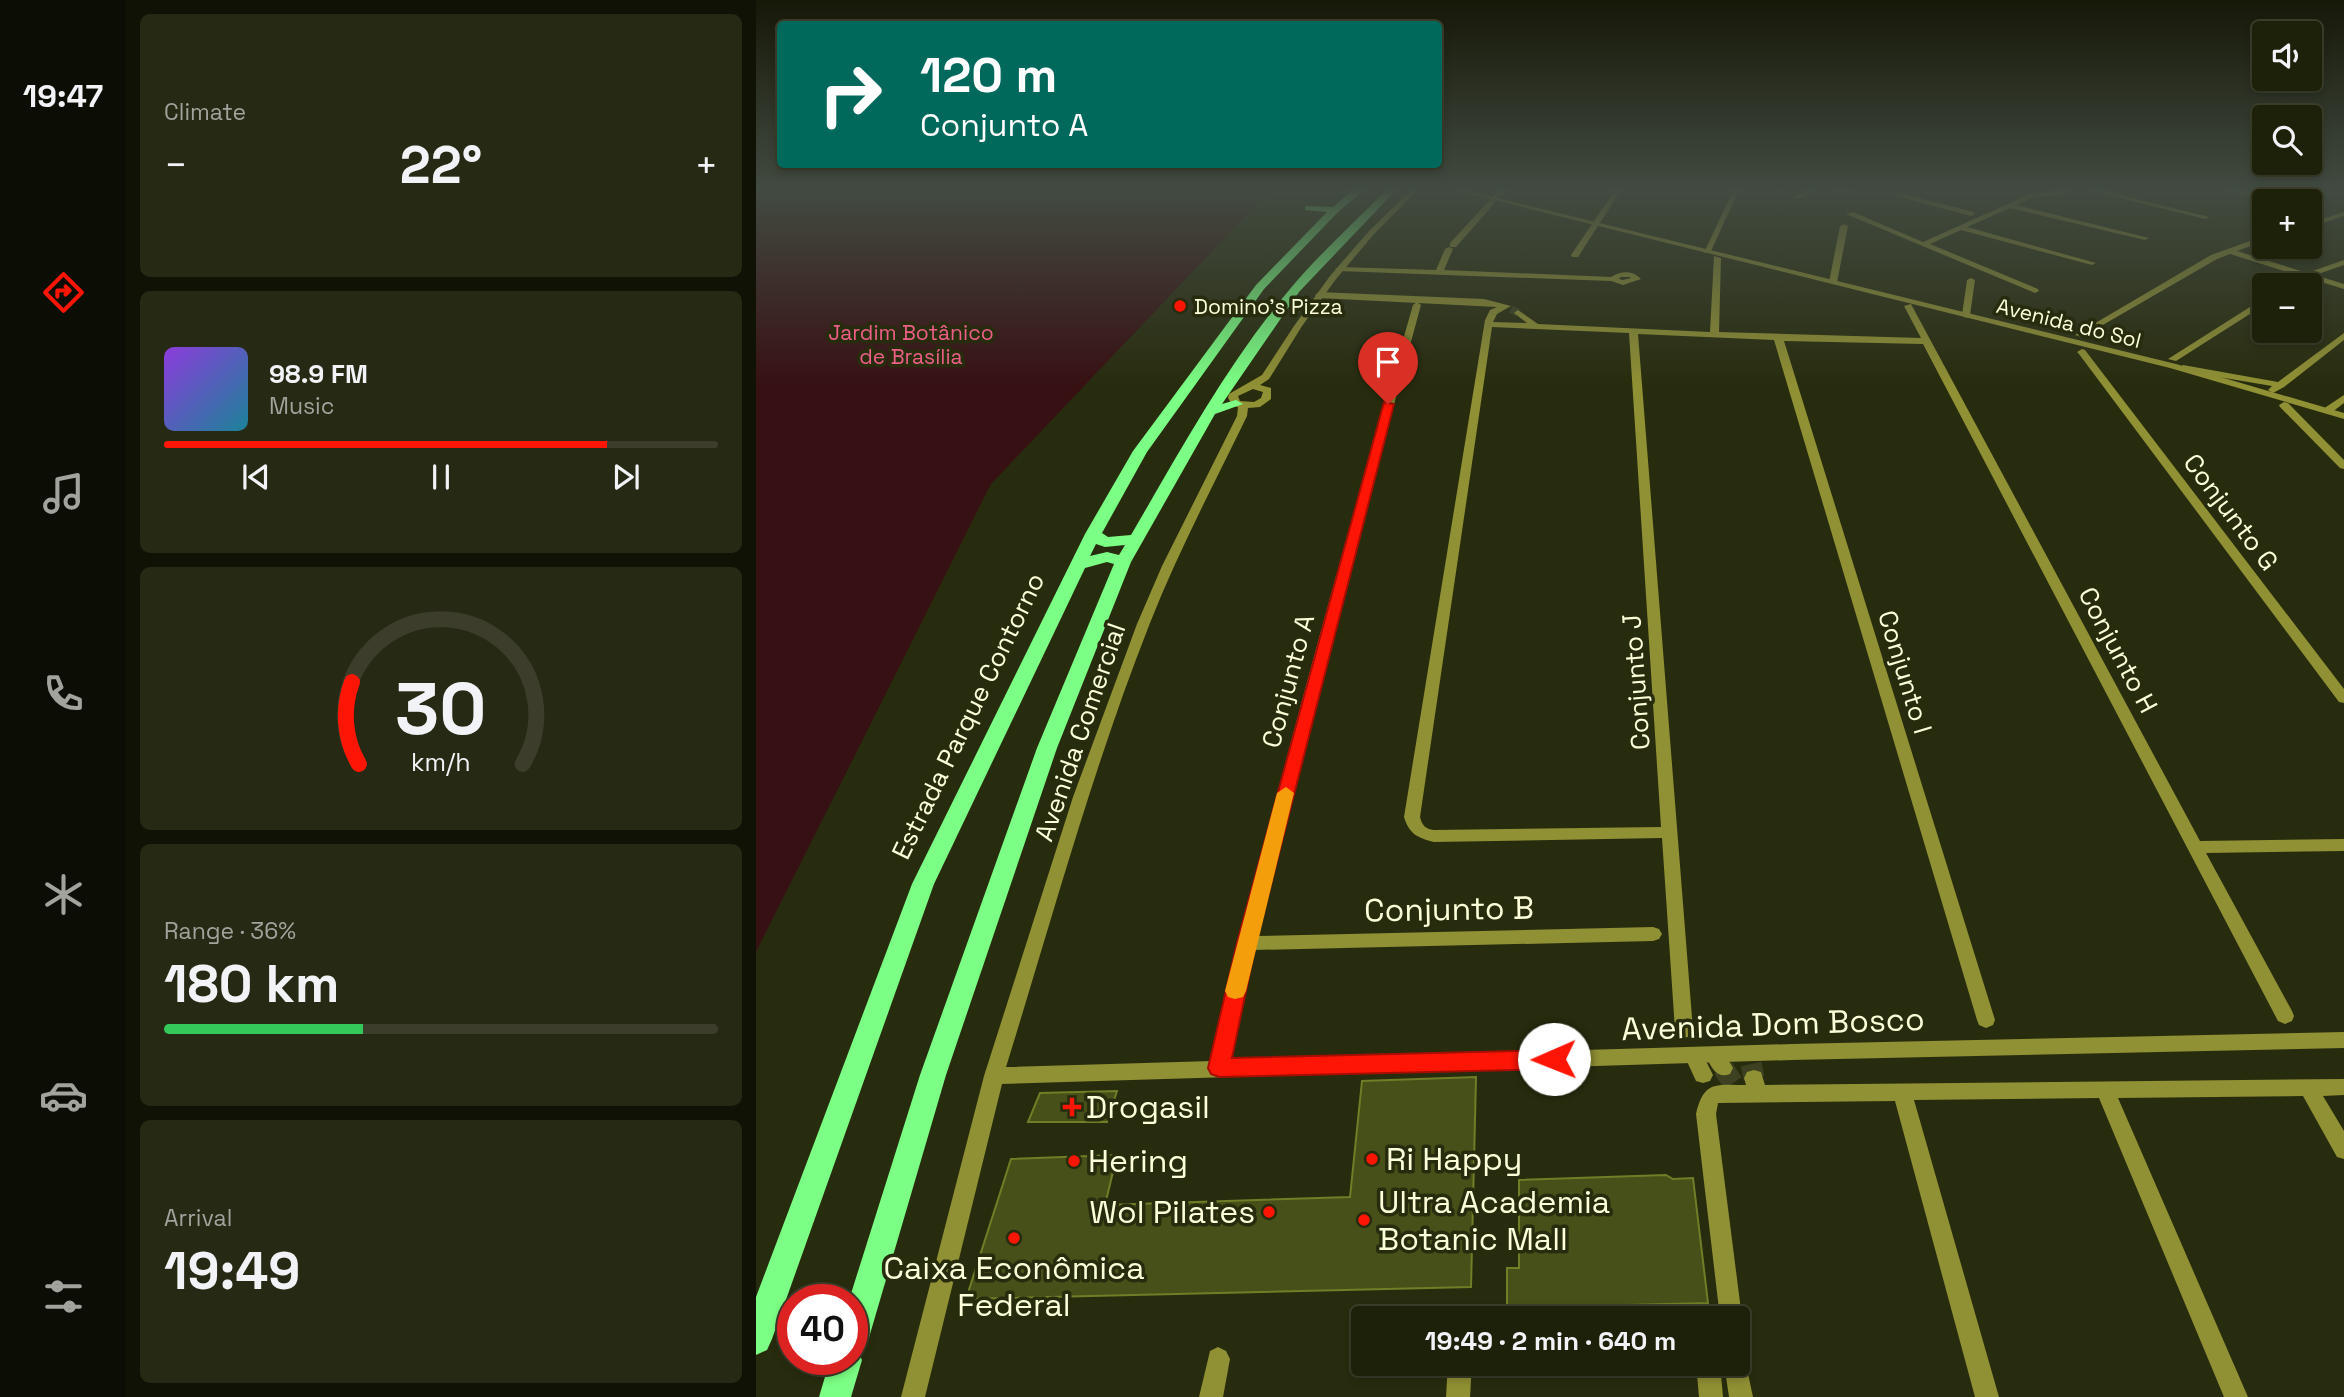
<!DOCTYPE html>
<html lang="en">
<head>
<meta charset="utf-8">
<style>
  :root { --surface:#1e210a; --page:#262913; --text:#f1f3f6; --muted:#a1a39c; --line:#3c3e2b; --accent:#ff1505 }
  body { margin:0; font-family:"Space Grotesk",sans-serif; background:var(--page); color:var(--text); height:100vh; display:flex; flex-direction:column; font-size:26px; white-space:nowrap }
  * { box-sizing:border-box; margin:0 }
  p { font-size:23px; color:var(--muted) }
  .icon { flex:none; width:38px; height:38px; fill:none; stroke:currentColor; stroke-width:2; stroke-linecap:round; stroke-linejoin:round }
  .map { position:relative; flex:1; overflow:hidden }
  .details { display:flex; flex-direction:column; gap:14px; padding:14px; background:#101206; width:630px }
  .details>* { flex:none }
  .banner { position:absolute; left:21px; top:21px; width:665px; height:147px; border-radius:7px; box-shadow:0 4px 10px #0003,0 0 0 2px var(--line); background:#00695c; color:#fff; overflow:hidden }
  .controls { position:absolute; left:1496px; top:21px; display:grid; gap:14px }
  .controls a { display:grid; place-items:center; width:70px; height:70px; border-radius:7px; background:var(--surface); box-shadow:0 4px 10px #0003,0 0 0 2px var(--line); font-size:35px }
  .speed { position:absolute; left:21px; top:1284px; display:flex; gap:14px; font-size:35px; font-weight:700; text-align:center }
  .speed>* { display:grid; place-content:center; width:91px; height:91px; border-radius:50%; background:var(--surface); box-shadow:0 4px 10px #0003,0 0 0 2px var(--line); line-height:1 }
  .speed .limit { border:10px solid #d22; background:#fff; color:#111 }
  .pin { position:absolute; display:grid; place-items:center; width:60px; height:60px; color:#fff; margin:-72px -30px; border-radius:50% 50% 50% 0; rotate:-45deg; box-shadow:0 0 7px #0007 }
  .pin .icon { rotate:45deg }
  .me { position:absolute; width:77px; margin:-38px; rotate:269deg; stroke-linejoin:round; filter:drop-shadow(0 0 5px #0008) }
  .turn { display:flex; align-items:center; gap:24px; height:147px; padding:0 28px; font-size:32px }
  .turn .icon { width:91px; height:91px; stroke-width:2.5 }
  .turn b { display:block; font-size:49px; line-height:60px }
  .big { font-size:52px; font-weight:800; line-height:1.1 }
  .details .widget { flex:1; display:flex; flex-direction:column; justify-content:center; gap:10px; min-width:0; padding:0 24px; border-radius:10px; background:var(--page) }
  .details .dial { align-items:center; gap:0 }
  .dial svg { height:182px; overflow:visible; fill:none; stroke:var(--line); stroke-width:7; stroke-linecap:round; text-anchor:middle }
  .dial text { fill:var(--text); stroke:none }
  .song { display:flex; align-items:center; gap:21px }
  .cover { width:84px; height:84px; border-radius:10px; background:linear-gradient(135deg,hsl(270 70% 55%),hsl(190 70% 35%)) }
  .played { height:7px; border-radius:4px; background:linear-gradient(90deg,var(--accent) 80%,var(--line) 80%) }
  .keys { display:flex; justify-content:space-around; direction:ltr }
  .heat { display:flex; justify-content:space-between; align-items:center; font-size:38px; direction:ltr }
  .charge { height:10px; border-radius:5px; background:linear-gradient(90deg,#34c759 36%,var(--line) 0) }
  .trip { position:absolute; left:595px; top:1306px; width:399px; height:70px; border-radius:7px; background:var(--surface); box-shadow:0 4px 10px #0003,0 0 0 2px var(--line); font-weight:800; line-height:70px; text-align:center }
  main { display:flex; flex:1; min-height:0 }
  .dock { display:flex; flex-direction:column; width:126px; justify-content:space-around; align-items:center; background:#0c0d04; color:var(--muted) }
  .dock .icon { width:49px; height:49px }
  .dock .selected { color:var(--accent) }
  .dock b { font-size:32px; color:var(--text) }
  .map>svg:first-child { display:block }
  .green { fill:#371013 }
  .building { fill:#465018; stroke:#707e27; stroke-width:2 }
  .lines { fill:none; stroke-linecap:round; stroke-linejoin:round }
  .minor-tunnel-far1 { stroke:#3d4122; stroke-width:8; stroke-dasharray:8 3.5; stroke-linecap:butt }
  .minor-tunnel { stroke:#3d4122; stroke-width:21; stroke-dasharray:21 10; stroke-linecap:butt }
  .minor { fill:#909034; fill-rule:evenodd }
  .tertiary { fill:#909034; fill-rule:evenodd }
  .trunk { fill:#7bff84; fill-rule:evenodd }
  .route { fill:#ff1505; stroke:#a60e03; stroke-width:2 }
  .slow { fill:#f59e0b }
  .poi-dot { fill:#ff1505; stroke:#282c0e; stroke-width:2.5 }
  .labels { text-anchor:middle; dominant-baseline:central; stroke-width:7; stroke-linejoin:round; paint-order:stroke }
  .far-poi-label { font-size:21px; fill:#fcffd9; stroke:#282c0e; text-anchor:start }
  .far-street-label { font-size:21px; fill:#fcffd9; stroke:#282c0e }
  .far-park-label { font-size:21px; fill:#ee5f88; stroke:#282c0e }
  .street-label { font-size:26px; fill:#fcffd9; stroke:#282c0e }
  .near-street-label { font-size:32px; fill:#fcffd9; stroke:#282c0e }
  .near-poi-label { font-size:32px; fill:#fcffd9; stroke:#282c0e; text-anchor:start }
</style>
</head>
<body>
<main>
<nav class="dock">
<b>19:47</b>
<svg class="icon selected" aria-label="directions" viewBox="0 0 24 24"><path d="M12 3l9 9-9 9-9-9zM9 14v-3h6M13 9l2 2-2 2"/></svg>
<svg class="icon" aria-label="music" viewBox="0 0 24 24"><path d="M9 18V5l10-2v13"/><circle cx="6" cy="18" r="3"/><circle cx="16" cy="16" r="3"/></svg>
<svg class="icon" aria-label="phone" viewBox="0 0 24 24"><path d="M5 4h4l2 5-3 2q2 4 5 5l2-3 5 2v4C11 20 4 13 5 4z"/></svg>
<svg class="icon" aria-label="climate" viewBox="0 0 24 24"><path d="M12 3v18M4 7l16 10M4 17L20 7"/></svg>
<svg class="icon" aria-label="car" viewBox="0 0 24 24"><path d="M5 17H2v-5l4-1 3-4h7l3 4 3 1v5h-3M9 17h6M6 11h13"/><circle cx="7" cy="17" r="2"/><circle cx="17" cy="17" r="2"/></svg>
<svg class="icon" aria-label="filters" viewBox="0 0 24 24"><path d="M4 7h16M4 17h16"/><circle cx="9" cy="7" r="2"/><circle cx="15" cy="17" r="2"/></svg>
</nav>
<section class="details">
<div class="widget"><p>Climate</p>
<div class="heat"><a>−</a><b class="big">22°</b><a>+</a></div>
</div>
<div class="widget">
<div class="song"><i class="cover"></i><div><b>98.9 FM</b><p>Music</p></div></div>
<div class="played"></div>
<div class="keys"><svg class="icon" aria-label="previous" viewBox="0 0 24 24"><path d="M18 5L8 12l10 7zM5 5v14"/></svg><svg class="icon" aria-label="pause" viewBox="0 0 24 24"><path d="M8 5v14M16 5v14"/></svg><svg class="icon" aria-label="next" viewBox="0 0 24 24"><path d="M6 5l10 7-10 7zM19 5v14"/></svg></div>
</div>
<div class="widget dial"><svg viewBox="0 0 100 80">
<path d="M14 69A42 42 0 1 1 86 69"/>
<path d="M14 69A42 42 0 0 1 11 33" stroke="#ff1505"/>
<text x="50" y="56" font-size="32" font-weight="700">30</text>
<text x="50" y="72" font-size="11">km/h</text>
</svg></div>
<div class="widget"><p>Range · 36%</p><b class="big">180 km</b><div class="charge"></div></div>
<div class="widget"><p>Arrival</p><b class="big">19:49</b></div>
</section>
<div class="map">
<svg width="1588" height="1397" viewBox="0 0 1588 1397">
  <rect width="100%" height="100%" fill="#282c0e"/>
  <path class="green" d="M 0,190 L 514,190 L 235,484 L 0,952 Z"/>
  <g class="building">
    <path d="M 720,1077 L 715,1287 L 210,1299 L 255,1159 L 361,1155 L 349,1205 L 594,1197 L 606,1081 Z"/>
    <path d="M 361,1091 L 351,1122 L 272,1122 L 284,1093 Z"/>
    <path d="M 910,1175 L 917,1179 L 937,1178 L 952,1303 L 751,1308 L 751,1268 L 763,1268 L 763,1180 Z"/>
  </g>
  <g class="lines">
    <path class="minor-tunnel-far1" d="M 755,309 L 762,313"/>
    <g class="minor-tunnel">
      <path d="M 995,1064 L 998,1078"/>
      <path d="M 967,1068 L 977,1083"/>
    </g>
    <g class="minor">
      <path d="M 743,190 L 750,190 L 700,247 L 694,247 L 694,243 Z"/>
      <path d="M 859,190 L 865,190 L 822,257 L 816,257 L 815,255 Z"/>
      <path d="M 977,190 L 983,190 L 955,251 L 948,253 Z"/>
      <path d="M 1053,190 L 1062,190 L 1041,199 L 1035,198 Z"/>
      <path d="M 1080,190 L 1099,190 L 1083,192 Z"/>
      <path d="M 1318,190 L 1307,195 L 1277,197 L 1260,205 L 1393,238 L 1389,240 L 1254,208 L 1211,227 L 1340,263 L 1336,265 L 1205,230 L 1174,244 L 1282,289 L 1283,291 L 1279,293 L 1090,214 L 1097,212 L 1167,242 L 1274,194 Z"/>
      <path d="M 1332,190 L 1344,190 L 1453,217 L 1449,219 Z"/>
      <path d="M 1469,190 L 1482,190 L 1515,198 L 1511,200 Z"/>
      <path d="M 1139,192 L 1218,212 L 1219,214 L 1215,216 L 1137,195 Z"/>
      <path d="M 1588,212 L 1588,216 L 1554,227 L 1554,223 Z"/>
      <path d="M 1088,224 L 1092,226 L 1081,282 L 1077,284 L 1073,282 L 1084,226 Z"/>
      <path d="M 1505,237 L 1508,237 L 1508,241 L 1481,251 L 1551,273 L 1588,260 L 1588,265 L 1559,275 L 1588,284 L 1588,289 L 1552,278 L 1540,285 L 1531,285 L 1544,276 L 1474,254 L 1461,259 L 1326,337 L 1319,335 L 1455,255 Z"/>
      <path d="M 693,247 L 697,249 L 688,270 L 855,277 C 865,271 876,270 885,279 L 867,285 L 855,281 L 583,271 L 579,269 L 583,267 L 680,270 L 689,249 ZM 865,277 L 874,277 L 875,278 L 867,280 L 863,279 Z"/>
      <path d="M 958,256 L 965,258 L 963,332 L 1165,338 L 1148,306 L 1155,304 L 1444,841 L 1588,839 L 1588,851 L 1450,853 L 1536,1011 L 1538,1016 L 1536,1021 L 1529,1024 L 1522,1021 L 1167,344 L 1028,341 L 1239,1020 L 1237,1025 L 1230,1028 L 1223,1025 L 1221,1020 L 1018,340 L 882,334 L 937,1030 L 935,1036 L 928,1038 L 921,1036 L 919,1030 L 906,838 L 678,842 C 662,838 653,834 648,817 L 729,320 L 734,310 L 741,307 L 563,298 L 559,295 L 563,292 L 728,299 L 755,306 L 741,314 L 737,322 L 771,323 L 758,313 L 762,310 L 782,324 L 954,332 ZM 736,327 L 873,333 L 905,827 L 678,830 C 669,829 666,825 664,817 Z"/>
      <path d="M 1215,278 L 1219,280 L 1214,315 L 1210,318 L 1206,315 L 1211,280 Z"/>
      <path d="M 1505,300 L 1508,300 L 1508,305 L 1420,361 L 1412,359 Z"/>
      <path d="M 661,302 L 665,305 L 612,500 L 501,936 L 897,927 L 903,929 L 906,934 L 903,939 L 897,941 L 498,950 L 473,1068 L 470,1074 L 463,1076 L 456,1074 L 453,1068 C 513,812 584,558 657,305 Z"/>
      <path d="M 1588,333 L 1588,340 L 1528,387 L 1517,393 L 1512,390 L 1516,386 L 1427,371 L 1422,368 L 1427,365 L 1522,382 Z"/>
      <path d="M 1326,349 L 1329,350 L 1588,689 L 1588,703 L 1583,702 L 1323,354 L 1321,352 Z"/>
      <path d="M 1588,395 L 1588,403 L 1575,413 L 1567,413 L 1567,409 Z"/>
      <path d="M 1528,402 L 1532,403 L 1588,460 L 1588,469 L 1584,468 L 1524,407 L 1523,405 Z"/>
      <path d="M 959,1048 C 968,1051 972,1059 977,1068 L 974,1074 C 960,1079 955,1067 950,1056 L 952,1050 Z"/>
      <path d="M 938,1049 L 945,1051 L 957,1075 L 954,1081 L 947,1083 L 940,1081 L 929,1057 L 931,1051 Z"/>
      <path d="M 998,1070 L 1005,1072 L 1009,1085 L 1588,1079 L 1588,1095 L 1567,1096 L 1588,1131 L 1588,1159 L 1581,1157 L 1547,1096 L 1362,1098 L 1492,1397 L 1468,1397 L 1343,1098 L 1158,1100 L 1243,1397 L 1219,1397 L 1139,1101 L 962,1103 L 960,1114 L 986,1318 L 982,1327 L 982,1318 L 964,1318 L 940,1114 C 948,1080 960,1085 990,1085 L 988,1078 L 991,1072 Z"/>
      <path d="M 462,1347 L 470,1351 L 474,1359 L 467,1397 L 443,1397 L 454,1351 Z"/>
      <path d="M 982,1352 L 988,1355 L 997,1397 L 973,1397 L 968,1363 L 982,1363 Z"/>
      <path d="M 692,1363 L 716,1363 L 714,1397 L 690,1397 Z"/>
      <path d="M 940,1363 L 964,1363 L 967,1397 L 943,1397 Z"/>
    </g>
    <g class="tertiary">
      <path d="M 655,190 L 662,190 L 618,234 L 580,279 L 546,326 L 513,379 L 504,385 L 515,388 L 515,399 L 504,407 L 492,408 L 491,416 C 458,484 422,552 394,623 C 337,767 296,919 250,1067 L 1036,1044 L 1588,1032 L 1588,1048 L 1036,1060 L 246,1084 L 169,1397 L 145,1397 L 228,1076 L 317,797 L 381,624 L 406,566 L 481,416 L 482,407 L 477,406 L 472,398 L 473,394 L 506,375 L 538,326 L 574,276 L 613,231 ZM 497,389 L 507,392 L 505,398 L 498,402 L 484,401 L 482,396 Z"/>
      <path d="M 698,190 L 709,190 L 1420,364 L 1588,413 L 1588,419 L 1414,368 Z"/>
    </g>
    <path class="trunk" d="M 597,190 L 608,190 L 582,212 L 508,289 L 391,452 L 346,533 L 352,537 L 375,535 C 424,451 471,364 534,289 C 563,254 598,223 630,190 L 640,190 L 543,292 L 466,404 L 480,400 L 487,404 L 459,414 L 375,562 L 301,748 L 190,1075 L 112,1341 L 107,1352 L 103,1354 L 106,1360 L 95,1397 L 63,1397 L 74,1360 L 96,1360 L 96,1300 L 93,1300 L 164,1075 L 281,748 L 358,564 L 351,562 L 329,568 L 178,884 L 16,1339 L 11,1350 L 0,1355 L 0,1297 L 156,884 L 329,534 L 377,451 L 500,285 L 571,212 L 549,210 L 549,206 L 577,207 ZM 340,544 L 349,547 L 369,545 L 363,555 L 351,552 L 334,556 Z"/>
  </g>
  <linearGradient id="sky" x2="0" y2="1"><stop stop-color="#161808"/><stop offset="0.49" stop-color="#424b41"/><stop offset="1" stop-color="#424b41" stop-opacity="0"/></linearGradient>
  <rect width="1588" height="386" fill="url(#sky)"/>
  <path class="route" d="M 628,402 L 638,404 L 500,943 L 476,1058 L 798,1050 L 805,1053 L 809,1059 L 805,1066 L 798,1069 L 463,1077 L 455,1074 L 452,1068 L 481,943 Z"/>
  <path class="slow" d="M 530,787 L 538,793 L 490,991 L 487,997 L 479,999 L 472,997 L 469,991 L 521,793 Z"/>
  <g class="poi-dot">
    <circle cx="424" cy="306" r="7"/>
    <path d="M312.5 1096.5h7v7h7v7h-7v7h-7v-7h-7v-7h7z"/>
    <circle cx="616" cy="1159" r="7"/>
    <circle cx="318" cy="1161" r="7"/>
    <circle cx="513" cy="1212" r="7"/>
    <circle cx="608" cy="1220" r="7"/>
    <circle cx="258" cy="1238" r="7"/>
  </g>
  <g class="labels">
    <g class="far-poi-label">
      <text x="438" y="306">Domino's Pizza</text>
    </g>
    <g class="far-street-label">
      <text transform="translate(1313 323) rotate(14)">Avenida do Sol</text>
    </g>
    <g class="far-park-label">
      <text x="155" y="332">Jardim Botânico<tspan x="155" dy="24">de Brasília</tspan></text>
    </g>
    <g class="street-label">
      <text transform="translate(1475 512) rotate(53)">Conjunto G</text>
      <text transform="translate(1362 650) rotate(62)">Conjunto H</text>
      <text transform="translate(1149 672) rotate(73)">Conjunto I</text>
      <text transform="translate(532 681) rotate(-75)">Conjunto A</text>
      <text transform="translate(880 682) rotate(-94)">Conjunto J</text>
      <text transform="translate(212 716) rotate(-64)">Estrada Parque Contorno</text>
      <text transform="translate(324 732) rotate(-71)">Avenida Comercial</text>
    </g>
    <g class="near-street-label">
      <text transform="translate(693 909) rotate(-1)">Conjunto B</text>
      <text transform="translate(1017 1024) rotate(-2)">Avenida Dom Bosco</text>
    </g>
    <g class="near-poi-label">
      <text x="330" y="1107">Drogasil</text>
      <text x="630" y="1159">Ri Happy</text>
      <text x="332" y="1161">Hering</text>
      <text x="622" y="1202">Ultra Academia<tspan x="622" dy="37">Botanic Mall</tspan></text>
      <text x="499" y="1212" text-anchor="end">Wol Pilates</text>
      <text x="258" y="1268" text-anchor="middle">Caixa Econômica<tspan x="258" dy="37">Federal</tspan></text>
    </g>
  </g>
</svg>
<div class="controls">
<a><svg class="icon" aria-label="sound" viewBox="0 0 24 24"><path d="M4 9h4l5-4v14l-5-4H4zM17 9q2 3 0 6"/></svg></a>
<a><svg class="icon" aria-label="search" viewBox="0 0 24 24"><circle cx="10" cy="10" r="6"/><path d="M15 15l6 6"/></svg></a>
<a>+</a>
<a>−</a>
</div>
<div class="speed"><div class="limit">40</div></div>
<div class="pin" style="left:632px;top:404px;background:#d93025"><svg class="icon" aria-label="arrive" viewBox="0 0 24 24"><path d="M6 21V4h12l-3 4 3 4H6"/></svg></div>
<svg class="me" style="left:798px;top:1059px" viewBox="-20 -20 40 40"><circle r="19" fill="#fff"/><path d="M0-13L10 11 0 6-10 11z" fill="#ff1505"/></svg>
<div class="trip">19:49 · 2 min · 640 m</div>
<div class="banner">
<div class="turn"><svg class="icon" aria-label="right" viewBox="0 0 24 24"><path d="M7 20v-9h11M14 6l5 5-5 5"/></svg><div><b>120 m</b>Conjunto A</div></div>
</div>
</div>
</main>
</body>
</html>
